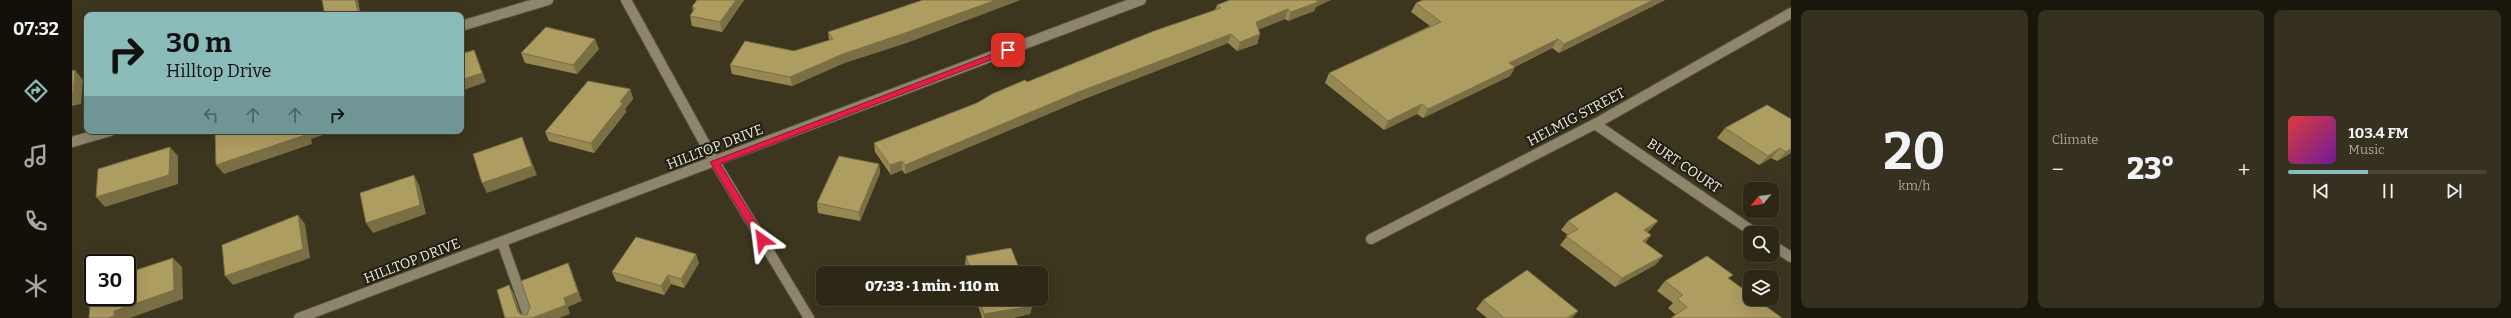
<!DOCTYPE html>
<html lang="en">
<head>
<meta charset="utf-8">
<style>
  :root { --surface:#2d2816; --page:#35301f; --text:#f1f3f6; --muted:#a7a6a1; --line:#484435; --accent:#8bbbb9 }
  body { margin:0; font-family:Bitter,serif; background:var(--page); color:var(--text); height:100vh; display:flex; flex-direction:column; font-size:15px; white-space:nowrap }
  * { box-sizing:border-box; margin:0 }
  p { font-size:13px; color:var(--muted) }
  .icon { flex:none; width:22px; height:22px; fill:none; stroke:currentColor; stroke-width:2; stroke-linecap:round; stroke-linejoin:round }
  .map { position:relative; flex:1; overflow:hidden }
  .sheet { display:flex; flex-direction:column; gap:10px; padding:10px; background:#19160c; width:720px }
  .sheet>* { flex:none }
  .banner { position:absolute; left:12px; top:12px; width:380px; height:122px; border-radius:8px; box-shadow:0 4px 16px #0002,0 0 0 1px var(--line); background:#8bbbb9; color:#111; overflow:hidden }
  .needle { width:26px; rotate:241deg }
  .buttons { position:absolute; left:1671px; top:182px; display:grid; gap:8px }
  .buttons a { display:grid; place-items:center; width:36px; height:36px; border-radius:8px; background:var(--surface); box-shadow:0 4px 16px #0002,0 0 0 1px var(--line); font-size:20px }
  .speed { position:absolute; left:12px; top:254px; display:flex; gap:8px; font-size:20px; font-weight:700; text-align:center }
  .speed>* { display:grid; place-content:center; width:52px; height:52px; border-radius:50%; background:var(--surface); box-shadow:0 4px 16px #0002,0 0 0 1px var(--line); line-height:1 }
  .speed .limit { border:2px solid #111; border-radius:6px; background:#fff; color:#111 }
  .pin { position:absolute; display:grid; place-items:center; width:34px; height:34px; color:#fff; margin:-17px; border-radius:8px; box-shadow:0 2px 6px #0006 }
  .me { position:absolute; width:44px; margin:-22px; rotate:329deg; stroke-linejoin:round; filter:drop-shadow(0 0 3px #0008) }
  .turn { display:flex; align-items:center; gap:14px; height:84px; padding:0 16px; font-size:18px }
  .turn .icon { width:52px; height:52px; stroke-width:2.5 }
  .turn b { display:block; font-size:28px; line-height:34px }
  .lanes { display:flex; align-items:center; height:38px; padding:0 16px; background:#0003; justify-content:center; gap:20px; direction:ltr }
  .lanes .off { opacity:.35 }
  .big { font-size:30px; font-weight:800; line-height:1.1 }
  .sheet .widget { flex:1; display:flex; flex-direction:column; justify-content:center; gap:6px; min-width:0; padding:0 14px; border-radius:8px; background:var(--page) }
  .sheet .dial { align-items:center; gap:0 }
  .dial b { font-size:52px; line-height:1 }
  .song { display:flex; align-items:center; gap:12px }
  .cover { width:48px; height:48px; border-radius:6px; background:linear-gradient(135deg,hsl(0 70% 55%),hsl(280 70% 35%)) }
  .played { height:4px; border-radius:2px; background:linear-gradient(90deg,var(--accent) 40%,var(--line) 40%) }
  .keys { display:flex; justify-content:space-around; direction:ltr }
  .heat { display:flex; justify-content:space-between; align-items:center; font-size:22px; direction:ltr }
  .sheet .tiles { flex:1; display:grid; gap:10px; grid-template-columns:repeat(3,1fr) }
  .trip { position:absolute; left:744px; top:266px; width:232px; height:40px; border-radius:8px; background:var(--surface); box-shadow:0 4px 16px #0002,0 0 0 1px var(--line); font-weight:800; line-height:40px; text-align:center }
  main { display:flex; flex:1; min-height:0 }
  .menu { display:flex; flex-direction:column; width:72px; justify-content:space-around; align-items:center; background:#121009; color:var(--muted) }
  .menu .icon { width:28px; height:28px }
  .menu .selected { color:var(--accent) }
  .menu b { font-size:18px; color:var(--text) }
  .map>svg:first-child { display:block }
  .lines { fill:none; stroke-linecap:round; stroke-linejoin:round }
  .street-casing { stroke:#58523d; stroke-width:12 }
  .street { stroke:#8d866b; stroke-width:10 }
  .wall { fill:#968753 }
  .shaded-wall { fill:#7a6e44 }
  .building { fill:#ae9d61; stroke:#7a6e44 }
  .route { fill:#e11d48; stroke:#92132f }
  .labels { text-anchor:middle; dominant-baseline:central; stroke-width:4; stroke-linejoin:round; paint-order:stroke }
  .street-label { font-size:14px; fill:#ede9db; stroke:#201d13 }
</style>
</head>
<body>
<main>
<nav class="menu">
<b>07:32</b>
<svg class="icon selected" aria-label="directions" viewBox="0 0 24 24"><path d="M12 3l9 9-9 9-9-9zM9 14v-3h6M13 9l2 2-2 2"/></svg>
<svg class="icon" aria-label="music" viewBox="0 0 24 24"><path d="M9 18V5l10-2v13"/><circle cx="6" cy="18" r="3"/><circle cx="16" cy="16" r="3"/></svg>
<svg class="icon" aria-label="phone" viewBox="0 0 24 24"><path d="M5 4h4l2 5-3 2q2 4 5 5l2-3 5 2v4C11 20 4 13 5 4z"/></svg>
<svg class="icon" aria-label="climate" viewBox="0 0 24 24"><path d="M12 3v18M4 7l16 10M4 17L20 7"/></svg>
</nav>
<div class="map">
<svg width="1719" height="318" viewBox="0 0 1719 318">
  <rect width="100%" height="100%" fill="#3c361e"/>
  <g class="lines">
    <defs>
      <g id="street">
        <path d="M 554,0 L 643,162 L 737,318"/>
        <path d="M 389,26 L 476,0"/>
        <path d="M 1523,124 L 1683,233"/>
        <path d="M 0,142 L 38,131"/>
        <path d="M 1299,239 L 1523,124 L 1719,13"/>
        <path d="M 430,242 L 457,318"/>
        <path d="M 1700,245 L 1719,257"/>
        <path d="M 227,318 L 1069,0"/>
      </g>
    </defs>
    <use href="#street" class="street-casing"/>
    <use href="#street" class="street"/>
  </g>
  <g class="wall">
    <path d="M 625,0 L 672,0 L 650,32 L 620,26 L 618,16 L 621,11 L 620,7 Z"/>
    <path d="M 851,0 L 948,0 L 834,43 L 772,63 L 720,86 L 660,74 L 658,65 L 722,51 L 757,40 L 756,32 Z"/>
    <path d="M 1351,0 L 1593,0 L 1487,53 L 1480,48 L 1443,67 L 1438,76 L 1351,118 L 1345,114 L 1312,130 L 1253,83 L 1257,73 L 1358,26 L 1339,12 L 1344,3 Z"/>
    <path d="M 1145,5 L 1244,7 L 1242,11 L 1216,21 L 1213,19 L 1186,29 L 1188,34 L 1185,44 L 1165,51 L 1156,43 L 1007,101 L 833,174 L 830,170 L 819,175 L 803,152 L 802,143 L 1143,10 Z"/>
    <path d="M 527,49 L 505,74 L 453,63 L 449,53 Z"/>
    <path d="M 558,89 L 561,99 L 553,109 L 554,112 L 522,153 L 477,141 L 473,132 Z"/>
    <path d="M 1695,105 L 1719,153 L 1705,161 L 1699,158 L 1687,165 L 1645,138 L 1653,128 Z"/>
    <path d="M 807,164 L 808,173 L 788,221 L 746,213 L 745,203 Z"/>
    <path d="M 1496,221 L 1586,221 L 1578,230 L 1575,232 L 1579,235 L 1573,243 L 1591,256 L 1583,265 L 1543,287 L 1488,245 L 1496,235 L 1489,230 Z"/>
    <path d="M 894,256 L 949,273 L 896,273 L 893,265 Z"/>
    <path d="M 627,263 L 612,288 L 599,284 L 592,295 L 544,281 L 540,272 Z"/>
    <path d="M 1657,279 L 1678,294 L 1604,315 L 1596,308 L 1601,303 L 1585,291 L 1593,281 Z"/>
    <path d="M 904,299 L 962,299 L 961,306 L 960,306 L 958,314 L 940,318 L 910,318 Z"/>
    <path d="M 1411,300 L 1506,311 L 1500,318 L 1415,318 L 1404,309 Z"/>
  </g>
  <g class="shaded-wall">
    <path d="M 283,0 L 286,0 L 289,15 L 273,15 Z"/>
    <path d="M 664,0 L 672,0 L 650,32 L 648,22 Z"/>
    <path d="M 924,0 L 948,0 L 834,43 L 772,63 L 720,86 L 718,77 L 771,54 Z"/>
    <path d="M 1243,0 L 1259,0 L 1244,7 L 1242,11 L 1216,21 L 1219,12 Z"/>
    <path d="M 1581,0 L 1593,0 L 1487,53 L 1492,44 Z"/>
    <path d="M 1216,9 L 1213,19 L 1181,32 L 1184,22 Z"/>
    <path d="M 1159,34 L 1156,43 L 1007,101 L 833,174 L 833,165 L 1009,91 Z"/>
    <path d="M 1188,34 L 1185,44 L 1165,51 L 1168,42 Z"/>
    <path d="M 523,39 L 527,49 L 505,74 L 501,65 Z"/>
    <path d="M 1486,39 L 1480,48 L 1432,72 L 1437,63 Z"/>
    <path d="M 402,50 L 406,59 L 414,82 L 389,91 L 389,80 Z"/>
    <path d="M 1443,67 L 1438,76 L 1351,118 L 1356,109 Z"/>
    <path d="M 3,70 L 11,80 L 9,104 L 0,106 L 0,94 Z"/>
    <path d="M 558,89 L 561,99 L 553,109 L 554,112 L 522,153 L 519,143 L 548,102 Z"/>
    <path d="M 1350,104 L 1345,114 L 1312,130 L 1316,121 Z"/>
    <path d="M 233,131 L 262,131 L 239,139 L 240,144 L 152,174 L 144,165 Z"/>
    <path d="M 450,137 L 454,147 L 465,175 L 415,193 L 410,183 Z"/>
    <path d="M 98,147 L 106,156 L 106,184 L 33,207 L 24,197 Z"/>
    <path d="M 1708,148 L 1699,158 L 1687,165 L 1696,156 Z"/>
    <path d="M 1719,149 L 1719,153 L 1705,161 L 1714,152 Z"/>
    <path d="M 830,161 L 830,170 L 819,175 L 818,165 Z"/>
    <path d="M 807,164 L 808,173 L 788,221 L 787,212 Z"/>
    <path d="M 342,175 L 347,185 L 354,214 L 301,233 L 294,223 Z"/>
    <path d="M 226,215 L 233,224 L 238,258 L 161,285 L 153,276 Z"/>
    <path d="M 1586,221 L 1578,230 L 1564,239 L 1572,230 Z"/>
    <path d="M 1579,235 L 1572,244 L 1571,241 Z"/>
    <path d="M 624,254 L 627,263 L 612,288 L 609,279 Z"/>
    <path d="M 1591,256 L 1583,265 L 1543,287 L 1550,278 Z"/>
    <path d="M 101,258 L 110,267 L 111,299 L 58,318 L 35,318 Z"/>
    <path d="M 496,263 L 500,272 L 510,301 L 496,307 L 498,314 L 487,318 L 460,318 L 492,298 Z"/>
    <path d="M 596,275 L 599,284 L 592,295 L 589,286 Z"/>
    <path d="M 437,285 L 442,294 L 450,318 L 446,312 Z"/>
    <path d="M 956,299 L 962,299 L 961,306 L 960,306 L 958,314 L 940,318 L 912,318 L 912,314 Z"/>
    <path d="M 1506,311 L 1500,318 L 1495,318 Z"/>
  </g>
  <g class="building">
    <path d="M 250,0 L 283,0 L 286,11 L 273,15 L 253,15 Z"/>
    <path d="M 625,0 L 664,0 L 648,22 L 618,16 L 623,8 L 620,7 Z"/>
    <path d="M 851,0 L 924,0 L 833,33 L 771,54 L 718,77 L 658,65 L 673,41 L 722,51 L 761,39 L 756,32 Z"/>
    <path d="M 1158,0 L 1244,0 L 1246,2 L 1219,12 L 1216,9 L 1184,22 L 1188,34 L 1168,42 L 1159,34 L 1009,91 L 833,165 L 830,161 L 818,165 L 802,143 L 905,103 L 920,94 L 953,80 L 955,82 L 1082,31 L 1149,8 L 1145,5 Z"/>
    <path d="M 1351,0 L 1581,0 L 1492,44 L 1486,39 L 1437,63 L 1443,67 L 1356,109 L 1350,104 L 1316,121 L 1257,73 L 1369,22 L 1344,3 Z"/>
    <path d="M 474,27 L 523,39 L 501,65 L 449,53 Z"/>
    <path d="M 402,50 L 410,73 L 389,80 L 389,54 Z"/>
    <path d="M 3,70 L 1,94 L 0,94 L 0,71 Z"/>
    <path d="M 516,81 L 558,89 L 548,102 L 551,103 L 519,143 L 473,132 Z"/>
    <path d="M 1695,105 L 1719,119 L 1719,149 L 1714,152 L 1708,148 L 1696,156 L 1653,128 Z"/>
    <path d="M 143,131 L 233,131 L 233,135 L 144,165 Z"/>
    <path d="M 450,137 L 460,166 L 410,183 L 401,154 Z"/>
    <path d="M 98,147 L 97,175 L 24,197 L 26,169 Z"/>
    <path d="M 767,156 L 807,164 L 787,212 L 745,203 Z"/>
    <path d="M 342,175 L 348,205 L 294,223 L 288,193 Z"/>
    <path d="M 1544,192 L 1586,221 L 1572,230 L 1579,235 L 1571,241 L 1591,256 L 1550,278 L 1494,236 L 1506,229 L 1496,221 Z"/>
    <path d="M 226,215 L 231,249 L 153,276 L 150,245 Z"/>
    <path d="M 564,237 L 624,254 L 609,279 L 596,275 L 589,286 L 540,272 Z"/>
    <path d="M 939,248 L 949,273 L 899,273 L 894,256 Z"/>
    <path d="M 1635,256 L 1661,275 L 1656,278 L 1678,294 L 1678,299 L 1684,299 L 1710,318 L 1599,318 L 1615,307 L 1605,299 L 1611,295 L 1593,281 Z"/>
    <path d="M 101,258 L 102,290 L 42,311 L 42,316 L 35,318 L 17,318 L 20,276 L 21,276 L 21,297 L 55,297 L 55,273 Z"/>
    <path d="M 496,263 L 506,292 L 492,298 L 494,305 L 460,318 L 433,318 L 425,290 L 437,285 L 446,312 L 450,315 L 455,315 L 458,307 L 449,281 Z"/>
    <path d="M 1455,270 L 1506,311 L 1495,318 L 1432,318 L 1411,300 Z"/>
    <path d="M 907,299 L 957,299 L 960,306 L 912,314 Z"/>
  </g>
  <path class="route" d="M 936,48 L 941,50 L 939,52 L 648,164 L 693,237 L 693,243 L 687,243 L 638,162 Z"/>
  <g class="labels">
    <g class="street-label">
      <text transform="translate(1504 117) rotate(-28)">HELMIG STREET</text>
      <text transform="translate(643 147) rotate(-21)">HILLTOP DRIVE</text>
      <text transform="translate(1612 166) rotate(34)">BURT COURT</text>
      <text transform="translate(340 261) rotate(-21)">HILLTOP DRIVE</text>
    </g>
  </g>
</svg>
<div class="buttons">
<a><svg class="needle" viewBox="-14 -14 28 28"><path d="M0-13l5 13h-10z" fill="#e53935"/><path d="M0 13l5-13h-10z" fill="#a7a6a1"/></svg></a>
<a><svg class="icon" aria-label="search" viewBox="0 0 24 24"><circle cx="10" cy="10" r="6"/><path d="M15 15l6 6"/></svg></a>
<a><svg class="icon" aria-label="layers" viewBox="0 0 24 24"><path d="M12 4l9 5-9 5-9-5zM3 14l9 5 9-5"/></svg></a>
</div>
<div class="speed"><div class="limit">30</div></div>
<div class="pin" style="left:936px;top:50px;background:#d93025"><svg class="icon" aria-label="arrive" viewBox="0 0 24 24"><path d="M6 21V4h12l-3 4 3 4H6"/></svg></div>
<svg class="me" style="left:690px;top:240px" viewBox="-20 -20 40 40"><path d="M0-17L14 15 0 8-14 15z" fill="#e11d48" stroke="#fff" stroke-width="4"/></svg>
<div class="trip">07:33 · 1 min · 110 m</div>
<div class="banner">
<div class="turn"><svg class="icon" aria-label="right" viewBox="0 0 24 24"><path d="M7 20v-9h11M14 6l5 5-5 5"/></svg><div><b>30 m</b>Hilltop Drive</div></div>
<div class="lanes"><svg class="icon off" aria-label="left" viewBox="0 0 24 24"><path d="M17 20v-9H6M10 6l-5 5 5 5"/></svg><svg class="icon off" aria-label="ahead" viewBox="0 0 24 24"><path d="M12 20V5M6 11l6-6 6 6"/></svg><svg class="icon off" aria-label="ahead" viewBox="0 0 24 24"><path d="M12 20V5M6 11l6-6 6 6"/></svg><svg class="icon" aria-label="right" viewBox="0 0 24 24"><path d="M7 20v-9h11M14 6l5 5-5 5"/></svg></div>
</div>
</div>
<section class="sheet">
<div class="tiles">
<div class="widget dial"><b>20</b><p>km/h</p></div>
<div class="widget"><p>Climate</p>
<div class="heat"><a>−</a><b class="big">23°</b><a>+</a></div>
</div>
<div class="widget">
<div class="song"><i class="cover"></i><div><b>103.4 FM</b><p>Music</p></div></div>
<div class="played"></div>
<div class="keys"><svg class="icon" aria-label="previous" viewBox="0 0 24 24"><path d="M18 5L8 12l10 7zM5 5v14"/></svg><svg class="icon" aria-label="pause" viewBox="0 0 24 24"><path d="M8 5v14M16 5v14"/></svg><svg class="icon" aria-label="next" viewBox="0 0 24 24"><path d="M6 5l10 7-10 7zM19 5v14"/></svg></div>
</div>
</div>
</section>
</main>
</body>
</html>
